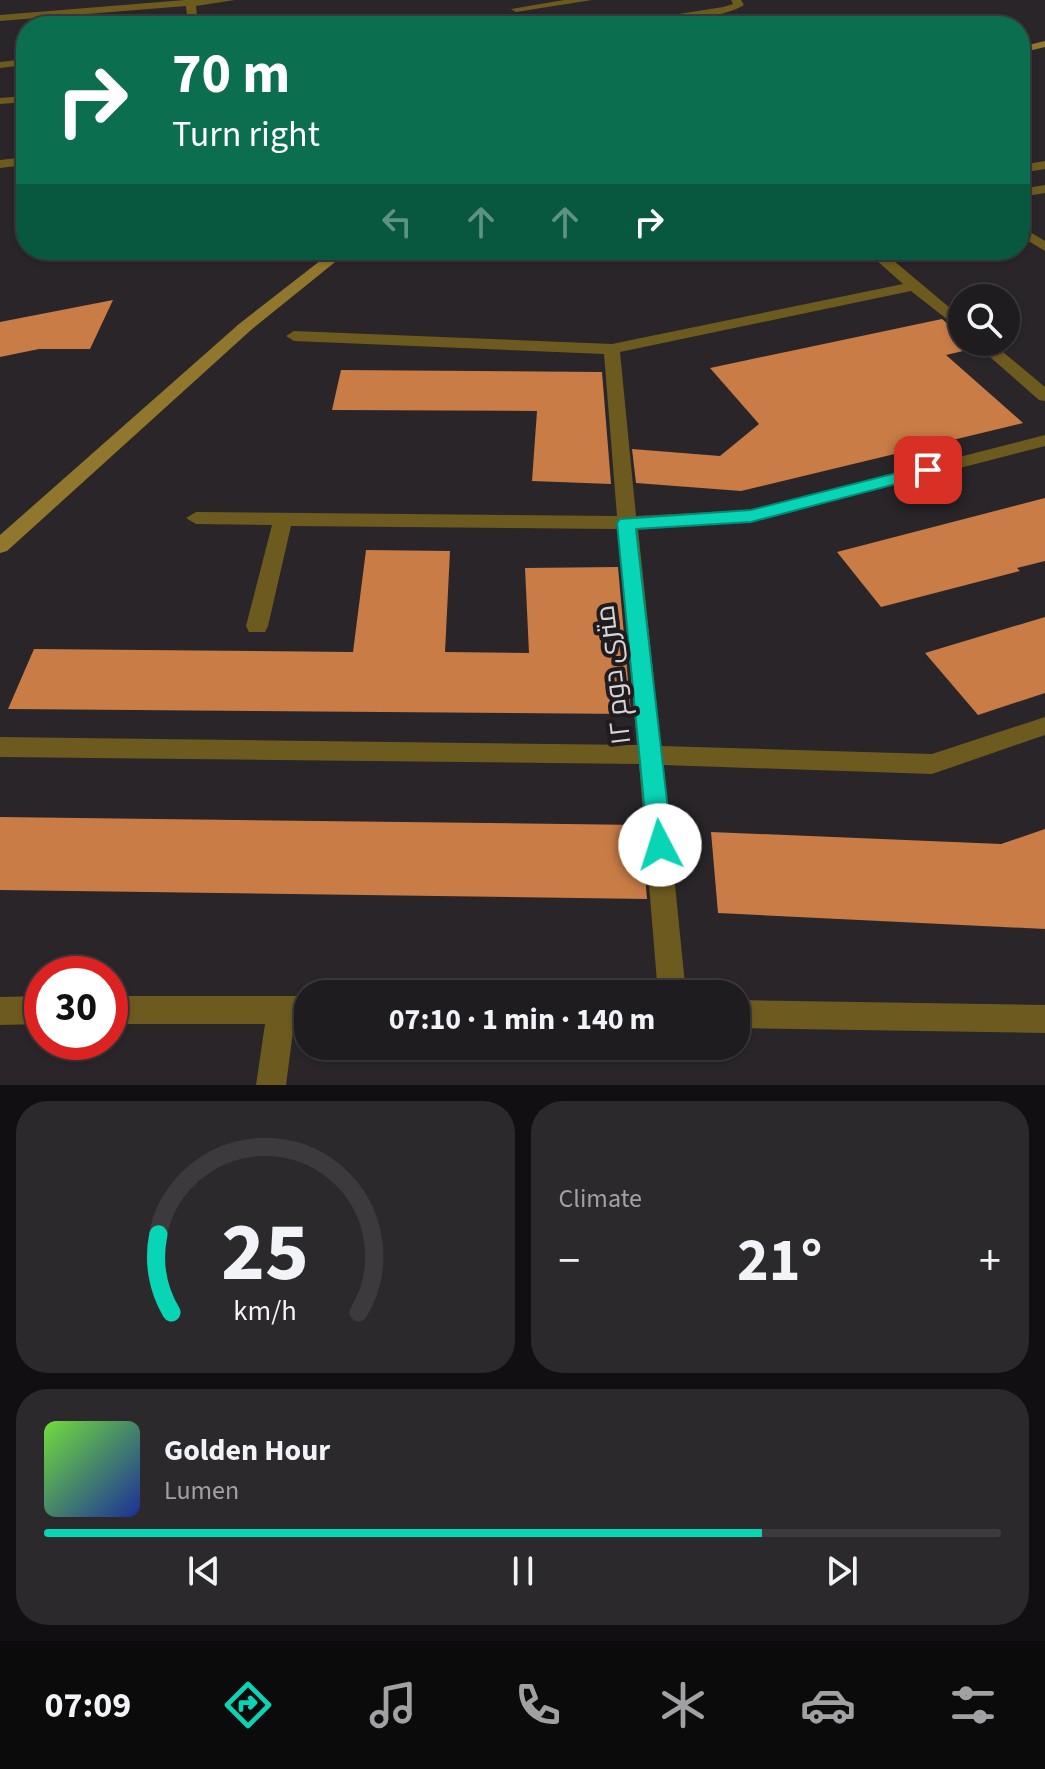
<!DOCTYPE html>
<html lang="en">
<head>
<meta charset="utf-8">
<style>
  :root { --surface:#1f1c1f; --page:#2c292c; --text:#f1f3f6; --muted:#a1a1a4; --line:#3c3a3d; --accent:#08d5b5 }
  body { margin:0; font-family:"Source Sans 3",Cairo,sans-serif; background:var(--page); color:var(--text); height:100vh; display:flex; flex-direction:column; font-size:30px; white-space:nowrap }
  * { box-sizing:border-box; margin:0 }
  p { font-size:26px; color:var(--muted) }
  .icon { flex:none; width:44px; height:44px; fill:none; stroke:currentColor; stroke-width:2; stroke-linecap:round; stroke-linejoin:round }
  .map { position:relative; height:1085px; overflow:hidden }
  .side { display:flex; flex-direction:column; gap:16px; padding:16px; background:#110f11; flex:1 }
  .side>* { flex:none }
  .hud { position:absolute; left:16px; top:16px; width:1014px; height:244px; border-radius:32px; box-shadow:0 2px 6px #0004,0 0 0 2px var(--line); background:#0b6e4f; color:#fff; overflow:hidden }
  .buttons { position:absolute; left:948px; top:284px; display:grid; gap:16px }
  .buttons a { display:grid; place-items:center; width:72px; height:72px; border-radius:50%; background:var(--surface); box-shadow:0 2px 6px #0004,0 0 0 2px var(--line); font-size:40px }
  .speed { position:absolute; left:24px; top:956px; display:flex; gap:16px; font-size:40px; font-weight:700; text-align:center }
  .speed>* { display:grid; place-content:center; width:104px; height:104px; border-radius:50%; background:var(--surface); box-shadow:0 2px 6px #0004,0 0 0 2px var(--line); line-height:1 }
  .speed .limit { border:12px solid #d22; background:#fff; color:#111 }
  .pin { position:absolute; display:grid; place-items:center; width:68px; height:68px; color:#fff; margin:-34px; border-radius:16px; box-shadow:0 4px 12px #0006 }
  .me { position:absolute; width:88px; margin:-44px; rotate:355deg; stroke-linejoin:round; filter:drop-shadow(0 0 6px #0008) }
  .turn { display:flex; align-items:center; gap:28px; height:168px; padding:0 24px; font-size:36px }
  .turn .icon { width:104px; height:104px; stroke-width:2.5 }
  .turn b { display:block; font-size:56px; line-height:68px }
  .lanes { display:flex; align-items:center; height:76px; padding:0 24px; background:#0003; justify-content:center; gap:40px; direction:ltr }
  .lanes .off { opacity:.35 }
  .big { font-size:60px; font-weight:700; line-height:1.1 }
  .side .widget { flex:1; display:flex; flex-direction:column; justify-content:center; gap:12px; min-width:0; padding:0 28px; border-radius:32px; background:var(--page) }
  .side .dial { align-items:center; gap:0 }
  .dial svg { height:208px; overflow:visible; fill:none; stroke:var(--line); stroke-width:7; stroke-linecap:round; text-anchor:middle }
  .dial text { fill:var(--text); stroke:none }
  .song { display:flex; align-items:center; gap:24px }
  .cover { width:96px; height:96px; border-radius:12px; background:linear-gradient(135deg,hsl(100 70% 55%),hsl(230 70% 35%)) }
  .played { height:8px; border-radius:4px; background:linear-gradient(90deg,var(--accent) 75%,var(--line) 75%) }
  .keys { display:flex; justify-content:space-around; direction:ltr }
  .heat { display:flex; justify-content:space-between; align-items:center; font-size:44px; direction:ltr }
  .side .tiles { flex:1; display:grid; gap:16px; grid-template-columns:1fr 1fr }
  .widget:last-child { grid-column:span 2 }
  .trip { position:absolute; left:294px; top:980px; width:456px; height:80px; border-radius:32px; background:var(--surface); box-shadow:0 2px 6px #0004,0 0 0 2px var(--line); font-weight:700; line-height:80px; text-align:center }
  .dock { display:flex; height:128px; justify-content:space-around; align-items:center; background:#0c0b0c; color:var(--muted) }
  .dock .icon { width:56px; height:56px }
  .dock .selected { color:var(--accent) }
  .dock b { font-size:36px; color:var(--text) }
  .map>svg:first-child { display:block }
  .building { fill:#c97c45 }
  .lines { fill:none; stroke-linecap:round; stroke-linejoin:round }
  .street { fill:#6d5a1f; fill-rule:evenodd }
  .secondary { fill:#90772d; fill-rule:evenodd }
  .route { fill:#08d5b5; stroke:#058a76; stroke-width:2 }
  .labels { text-anchor:middle; dominant-baseline:central; stroke-width:8; stroke-linejoin:round; paint-order:stroke }
  .street-label { font-size:28px; fill:#d7d4d7; stroke:#1f1b1f }
</style>
</head>
<body>
<div class="map">
<svg width="1045" height="1085" viewBox="0 0 1045 1085">
  <rect width="100%" height="100%" fill="#292529"/>
  <g class="building">
    <path d="M 113,300 L 90,349 L 39,349 L 0,357 L 0,322 Z"/>
    <path d="M 942,319 L 962,336 L 962,342 L 969,342 L 976,348 L 946,355 L 1023,423 L 741,491 L 636,483 L 632,449 L 720,456 L 759,424 L 710,368 Z"/>
    <path d="M 341,370 L 602,372 L 611,484 L 532,481 L 537,411 L 332,410 Z"/>
    <path d="M 1045,498 L 1045,561 L 1017,568 L 1020,571 L 881,607 L 837,552 Z"/>
    <path d="M 366,550 L 450,551 L 445,652 L 529,653 L 525,568 L 618,567 L 631,714 L 8,709 L 34,649 L 353,652 Z"/>
    <path d="M 1045,617 L 1045,693 L 978,715 L 925,653 Z"/>
    <path d="M 0,817 L 641,825 L 647,899 L 0,890 Z"/>
    <path d="M 1045,829 L 1045,929 L 718,913 L 711,832 L 1001,844 Z"/>
  </g>
  <g class="lines">
    <g class="street">
      <path d="M 235,0 L 196,6 L 198,26 L 188,26 L 186,6 L 0,21 L 0,15 L 185,0 Z"/>
      <path d="M 564,0 L 592,0 L 516,12 L 511,9 Z"/>
      <path d="M 731,0 L 741,0 L 744,5 C 720,21 634,26 603,26 L 723,7 L 733,4 Z"/>
      <path d="M 543,19 L 544,21 L 539,24 L 468,26 L 473,23 Z"/>
      <path d="M 26,59 L 26,65 L 0,68 L 0,62 Z"/>
      <path d="M 26,96 L 26,102 L 0,104 L 0,98 Z"/>
      <path d="M 26,157 L 26,165 L 0,168 L 0,160 Z"/>
      <path d="M 1045,161 L 1045,169 L 1020,173 L 1020,165 Z"/>
      <path d="M 1045,185 L 1045,193 L 1020,197 L 1020,189 Z"/>
      <path d="M 1020,226 L 1045,241 L 1045,251 L 1020,236 Z"/>
      <path d="M 865,250 L 881,250 L 962,318 L 962,331 L 911,291 L 620,352 L 636,516 L 751,510 L 1045,435 L 1045,446 L 751,522 L 638,529 L 661,746 L 932,754 L 1045,717 L 1045,735 L 932,774 L 663,765 L 686,994 L 658,994 L 639,764 L 0,757 L 0,737 L 637,745 L 618,529 L 291,526 L 268,626 L 265,632 L 249,632 L 246,626 L 272,525 L 196,524 L 186,518 L 196,512 L 617,516 L 604,354 L 294,341 L 286,336 L 294,331 L 612,344 L 903,284 Z"/>
      <path d="M 973,342 L 991,342 L 1045,387 L 1045,401 L 1039,400 Z"/>
      <path d="M 42,996 L 42,1024 L 0,1025 L 0,997 Z"/>
      <path d="M 110,996 L 308,996 L 308,1024 L 294,1024 L 286,1085 L 256,1085 L 265,1024 L 110,1024 Z"/>
      <path d="M 736,1000 L 1045,1005 L 1045,1033 L 736,1028 Z"/>
    </g>
    <g class="secondary">
      <path d="M 1045,41 L 1045,47 L 1020,53 L 1020,47 Z"/>
      <path d="M 334,250 L 350,250 L 251,330 L 7,551 L 0,553 L 0,535 L 239,324 Z"/>
    </g>
  </g>
  <path class="route" d="M 928,465 L 934,467 L 936,470 L 934,474 L 751,522 L 636,529 L 672,845 L 668,852 L 660,855 L 652,852 L 648,845 L 617,523 L 620,519 L 751,510 Z"/>
  <g class="labels">
    <g class="street-label">
      <text transform="translate(613 675) rotate(-97)">۱۲ متری دوم</text>
    </g>
  </g>
</svg>
<div class="buttons">
<a><svg class="icon" aria-label="search" viewBox="0 0 24 24"><circle cx="10" cy="10" r="6"/><path d="M15 15l6 6"/></svg></a>
</div>
<div class="speed"><div class="limit">30</div></div>
<div class="pin" style="left:928px;top:470px;background:#d93025"><svg class="icon" aria-label="arrive" viewBox="0 0 24 24"><path d="M6 21V4h12l-3 4 3 4H6"/></svg></div>
<svg class="me" style="left:660px;top:845px" viewBox="-20 -20 40 40"><circle r="19" fill="#fff"/><path d="M0-13L10 11 0 6-10 11z" fill="#08d5b5"/></svg>
<div class="trip">07:10 · 1 min · 140 m</div>
<div class="hud">
<div class="turn"><svg class="icon" aria-label="right" viewBox="0 0 24 24"><path d="M7 20v-9h11M14 6l5 5-5 5"/></svg><div><b>70 m</b>Turn right</div></div>
<div class="lanes"><svg class="icon off" aria-label="left" viewBox="0 0 24 24"><path d="M17 20v-9H6M10 6l-5 5 5 5"/></svg><svg class="icon off" aria-label="ahead" viewBox="0 0 24 24"><path d="M12 20V5M6 11l6-6 6 6"/></svg><svg class="icon off" aria-label="ahead" viewBox="0 0 24 24"><path d="M12 20V5M6 11l6-6 6 6"/></svg><svg class="icon" aria-label="right" viewBox="0 0 24 24"><path d="M7 20v-9h11M14 6l5 5-5 5"/></svg></div>
</div>
</div>
<section class="side">
<div class="tiles">
<div class="widget dial"><svg viewBox="0 0 100 80">
<path d="M14 69A42 42 0 1 1 86 69"/>
<path d="M14 69A42 42 0 0 1 9 39" stroke="#08d5b5"/>
<text x="50" y="56" font-size="32" font-weight="700">25</text>
<text x="50" y="72" font-size="11">km/h</text>
</svg></div>
<div class="widget"><p>Climate</p>
<div class="heat"><a>−</a><b class="big">21°</b><a>+</a></div>
</div>
<div class="widget">
<div class="song"><i class="cover"></i><div><b>Golden Hour</b><p>Lumen</p></div></div>
<div class="played"></div>
<div class="keys"><svg class="icon" aria-label="previous" viewBox="0 0 24 24"><path d="M18 5L8 12l10 7zM5 5v14"/></svg><svg class="icon" aria-label="pause" viewBox="0 0 24 24"><path d="M8 5v14M16 5v14"/></svg><svg class="icon" aria-label="next" viewBox="0 0 24 24"><path d="M6 5l10 7-10 7zM19 5v14"/></svg></div>
</div>
</div>
</section>
<nav class="dock">
<b>07:09</b>
<svg class="icon selected" aria-label="directions" viewBox="0 0 24 24"><path d="M12 3l9 9-9 9-9-9zM9 14v-3h6M13 9l2 2-2 2"/></svg>
<svg class="icon" aria-label="music" viewBox="0 0 24 24"><path d="M9 18V5l10-2v13"/><circle cx="6" cy="18" r="3"/><circle cx="16" cy="16" r="3"/></svg>
<svg class="icon" aria-label="phone" viewBox="0 0 24 24"><path d="M5 4h4l2 5-3 2q2 4 5 5l2-3 5 2v4C11 20 4 13 5 4z"/></svg>
<svg class="icon" aria-label="climate" viewBox="0 0 24 24"><path d="M12 3v18M4 7l16 10M4 17L20 7"/></svg>
<svg class="icon" aria-label="car" viewBox="0 0 24 24"><path d="M5 17H2v-5l4-1 3-4h7l3 4 3 1v5h-3M9 17h6M6 11h13"/><circle cx="7" cy="17" r="2"/><circle cx="17" cy="17" r="2"/></svg>
<svg class="icon" aria-label="filters" viewBox="0 0 24 24"><path d="M4 7h16M4 17h16"/><circle cx="9" cy="7" r="2"/><circle cx="15" cy="17" r="2"/></svg>
</nav>
</body>
</html>
